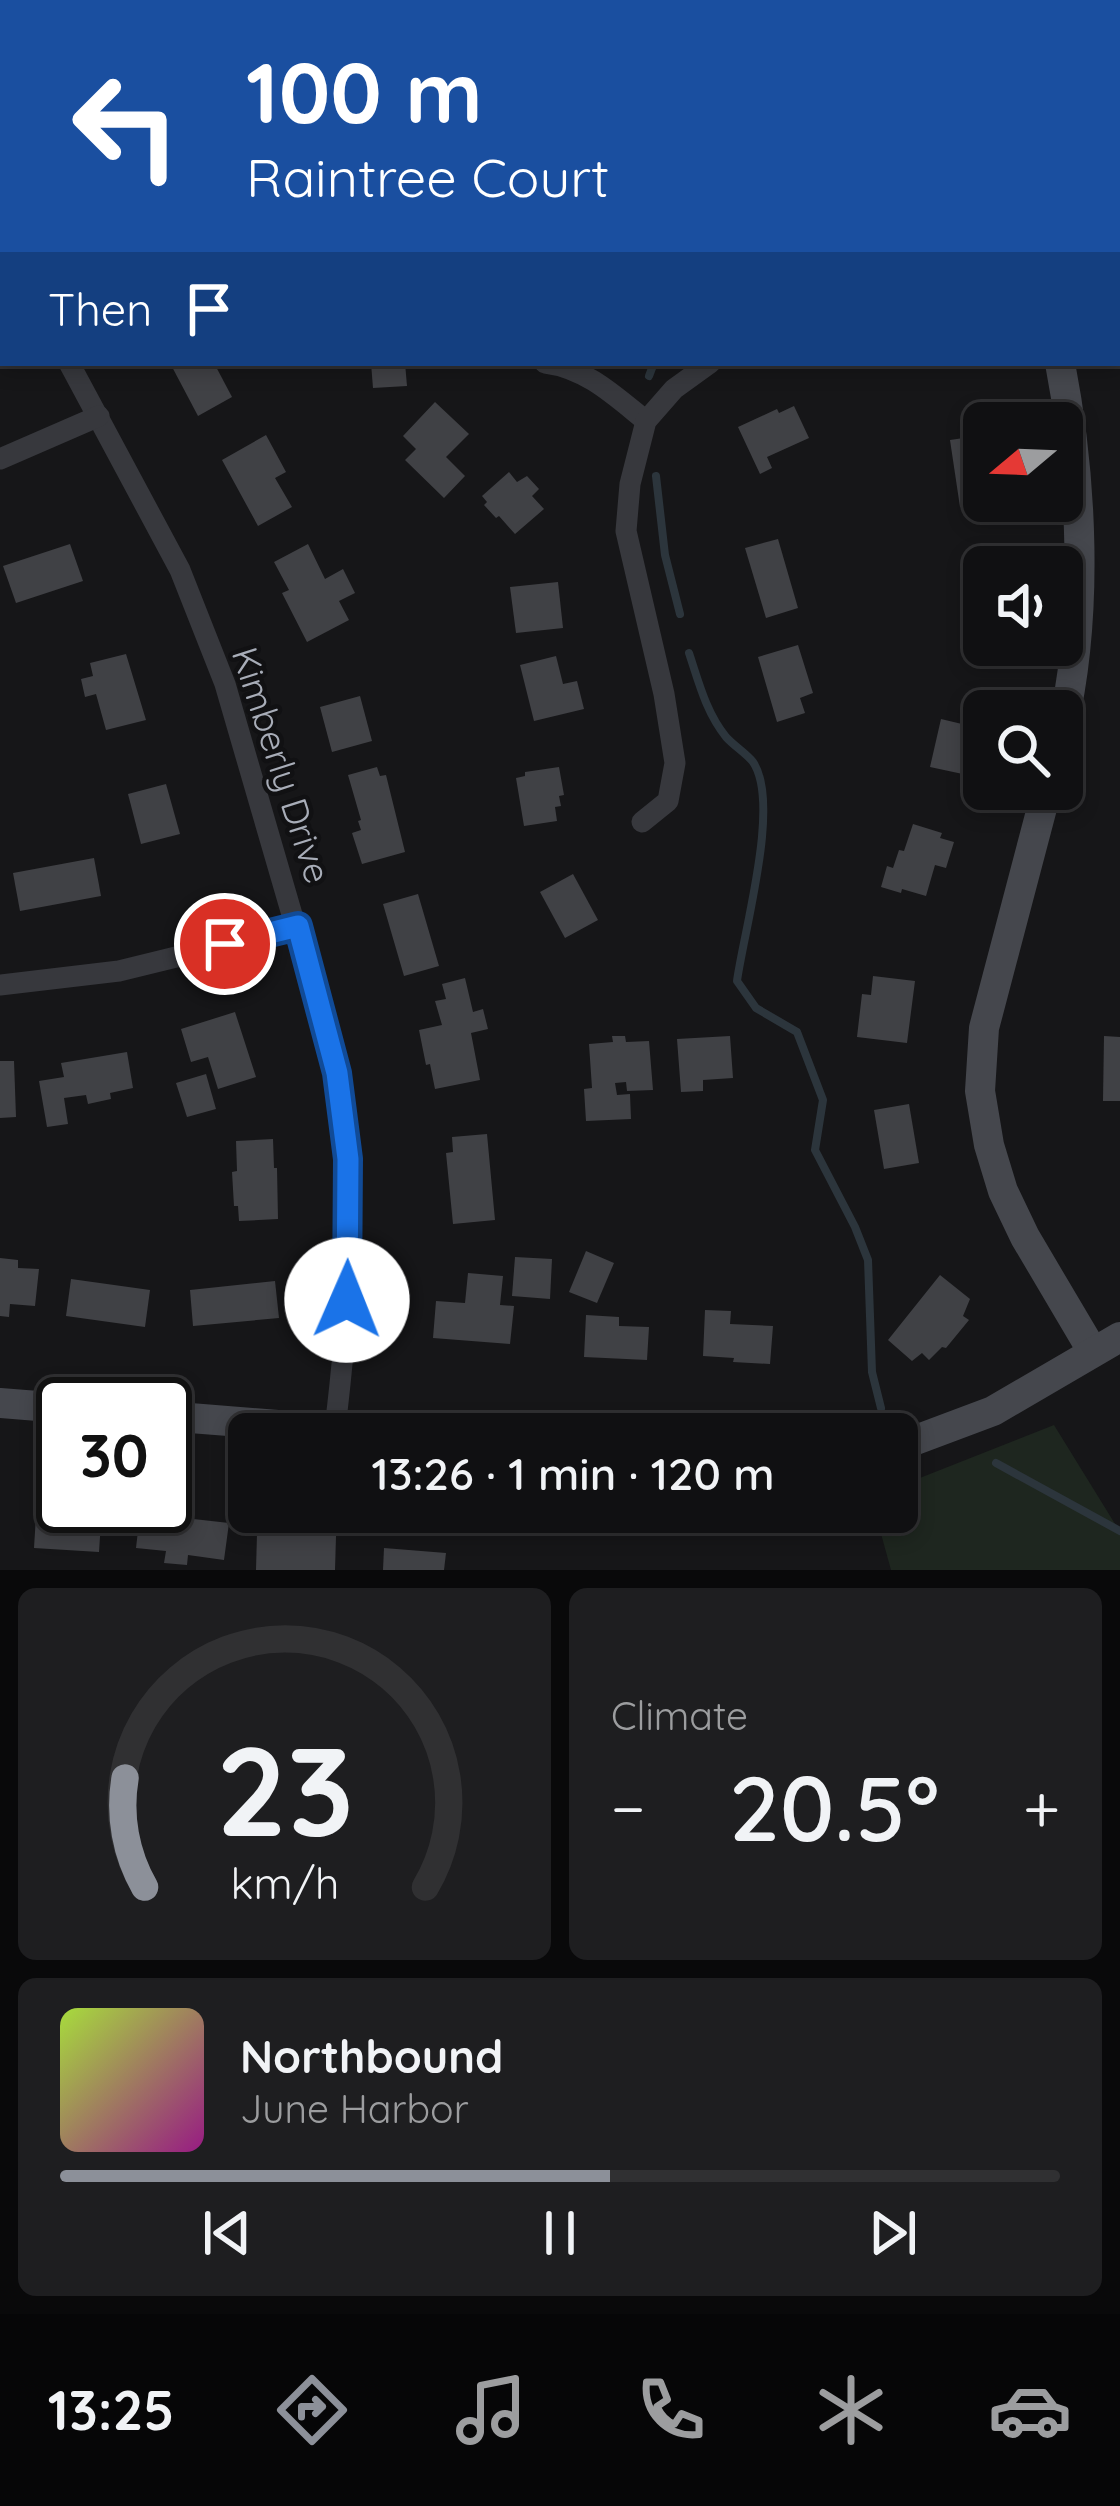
<!DOCTYPE html>
<html lang="en">
<head>
<meta charset="utf-8">
<style>
  :root { --surface:#101012; --page:#1e1e20; --text:#f1f3f6; --muted:#9c9d9f; --line:#303032; --accent:#8c9099 }
  body { margin:0; font-family:Quicksand,sans-serif; background:var(--page); color:var(--text); height:100vh; display:flex; flex-direction:column; font-size:45px; white-space:nowrap }
  * { box-sizing:border-box; margin:0 }
  p { font-size:39px; color:var(--muted) }
  .icon { flex:none; width:66px; height:66px; fill:none; stroke:currentColor; stroke-width:2; stroke-linecap:round; stroke-linejoin:round }
  .map { position:relative; height:1570px; overflow:hidden }
  .panel { display:flex; flex-direction:column; gap:18px; padding:18px; background:#09090a; flex:1 }
  .panel>* { flex:none }
  .hud { position:absolute; left:0px; top:0px; width:1122px; height:366px; box-shadow:0 6px 18px #0003,0 0 0 3px var(--line); background:#1a4fa0; color:#fff; overflow:hidden }
  .needle { width:78px; rotate:251deg }
  .controls { position:absolute; left:963px; top:402px; display:grid; gap:24px }
  .controls a { display:grid; place-items:center; width:120px; height:120px; border-radius:18px; background:var(--surface); box-shadow:0 6px 18px #0003,0 0 0 3px var(--line); font-size:60px }
  .speed { position:absolute; left:36px; top:1377px; display:flex; gap:24px; font-size:60px; font-weight:700; text-align:center }
  .speed>* { display:grid; place-content:center; width:156px; height:156px; border-radius:50%; background:var(--surface); box-shadow:0 6px 18px #0003,0 0 0 3px var(--line); line-height:1 }
  .speed .limit { border:6px solid #111; border-radius:18px; background:#fff; color:#111 }
  .pin { position:absolute; display:grid; place-items:center; width:102px; height:102px; color:#fff; margin:-51px; border:6px solid #fff; border-radius:50%; box-shadow:0 3px 12px #0007 }
  .me { position:absolute; width:132px; margin:-66px; rotate:1deg; stroke-linejoin:round; filter:drop-shadow(0 0 9px #0008) }
  .turn { display:flex; align-items:center; gap:42px; height:252px; padding:0 48px; font-size:54px }
  .turn .icon { width:156px; height:156px; stroke-width:2.5 }
  .turn b { display:block; font-size:84px; line-height:102px }
  .then { display:flex; align-items:center; height:114px; padding:0 48px; background:#0003; gap:24px; font-size:45px }
  .big { font-size:90px; font-weight:600; line-height:1.1 }
  .panel .tile { flex:1; display:flex; flex-direction:column; justify-content:center; gap:18px; min-width:0; padding:0 42px; border-radius:18px; background:var(--page) }
  .panel .dial { align-items:center; gap:0 }
  .dial svg { height:312px; overflow:visible; fill:none; stroke:var(--line); stroke-width:7; stroke-linecap:round; text-anchor:middle }
  .dial text { fill:var(--text); stroke:none }
  .song { display:flex; align-items:center; gap:36px }
  .cover { width:144px; height:144px; border-radius:18px; background:linear-gradient(135deg,hsl(80 70% 55%),hsl(310 70% 35%)) }
  .played { height:12px; border-radius:6px; background:linear-gradient(90deg,var(--accent) 55%,var(--line) 55%) }
  .keys { display:flex; justify-content:space-around; direction:ltr }
  .heat { display:flex; justify-content:space-between; align-items:center; font-size:66px; direction:ltr }
  .panel .tiles { flex:1; display:grid; gap:18px; grid-template-columns:1fr 1fr }
  .tile:last-child { grid-column:span 2 }
  .trip { position:absolute; left:228px; top:1413px; width:690px; height:120px; border-radius:18px; background:var(--surface); box-shadow:0 6px 18px #0003,0 0 0 3px var(--line); font-weight:600; line-height:120px; text-align:center }
  .tabs { display:flex; height:192px; justify-content:space-around; align-items:center; background:#060607; color:var(--muted) }
  .tabs .icon { width:84px; height:84px }
  .tabs .active { color:var(--accent) }
  .tabs b { font-size:54px; color:var(--text) }
  .map>svg:first-child { display:block }
  .green { fill:#1e261f }
  .lines { fill:none; stroke-linecap:round; stroke-linejoin:round }
  .stream { stroke:#2c353c; stroke-width:8 }
  .building { fill:#404145 }
  .street { stroke:#37383d; stroke-width:21 }
  .secondary { stroke:#45474d; stroke-width:30 }
  .route-casing { stroke:#114b97; stroke-width:30 }
  .route { stroke:#1a73e8; stroke-width:21 }
  .labels { text-anchor:middle; dominant-baseline:central; stroke-width:9; stroke-linejoin:round; paint-order:stroke }
  .street-label { font-size:36px; fill:#a8adb8; stroke:#111113 }
</style>
</head>
<body>
<div class="map">
<svg width="1120" height="1570" viewBox="0 0 1120 1570">
  <rect width="100%" height="100%" fill="#161618"/>
  <path class="green" d="M 1054,1425 L 1120,1532 L 1120,1570 L 891,1570 L 875,1512 L 897,1512 L 897,1487 Z"/>
  <g class="lines">
    <g class="stream">
      <path d="M 393,0 L 395,3"/>
      <path d="M 739,0 L 739,3"/>
      <path d="M 649,376 L 654,363"/>
      <path d="M 656,476 L 665,555 L 680,614"/>
      <path d="M 689,653 C 699,683 706,712 726,737 C 734,746 746,753 753,762 C 781,803 744,930 737,981 L 756,1008 L 797,1032 L 823,1100 L 815,1150 L 855,1227 L 868,1260 L 872,1372 L 881,1408"/>
      <path d="M 996,1463 L 1120,1531"/>
    </g>
  </g>
  <g class="building">
    <path d="M 170,363 L 214,363 L 232,397 L 198,416 Z"/>
    <path d="M 371,363 L 405,363 L 407,386 L 373,388 Z"/>
    <path d="M 435,402 L 469,434 L 446,457 L 465,476 L 444,498 L 405,460 L 416,449 L 403,436 Z"/>
    <path d="M 794,406 L 809,438 L 767,457 L 772,468 L 760,474 L 738,427 L 777,409 L 779,413 Z"/>
    <path d="M 266,435 L 286,472 L 275,478 L 292,507 L 258,526 L 222,460 Z"/>
    <path d="M 984,435 L 984,503 L 960,507 L 950,440 Z"/>
    <path d="M 509,472 L 517,482 L 527,476 L 539,489 L 532,496 L 544,509 L 515,534 L 499,516 L 496,518 L 484,505 L 487,502 L 482,496 Z"/>
    <path d="M 778,539 L 798,608 L 766,618 L 745,548 Z"/>
    <path d="M 70,544 L 83,581 L 16,603 L 3,566 Z"/>
    <path d="M 308,544 L 325,579 L 343,569 L 355,593 L 339,601 L 349,620 L 307,642 L 282,593 L 289,590 L 274,562 Z"/>
    <path d="M 965,555 L 999,556 L 999,567 L 984,567 L 984,619 L 965,618 Z"/>
    <path d="M 558,582 L 563,628 L 516,633 L 510,587 Z"/>
    <path d="M 798,645 L 813,693 L 800,698 L 805,713 L 777,722 L 758,657 Z"/>
    <path d="M 126,654 L 146,720 L 106,730 L 96,694 L 85,697 L 81,679 L 93,676 L 90,663 Z"/>
    <path d="M 556,656 L 563,684 L 577,681 L 584,709 L 534,721 L 520,665 Z"/>
    <path d="M 360,696 L 372,741 L 332,752 L 320,707 Z"/>
    <path d="M 941,719 L 983,729 L 972,776 L 930,767 Z"/>
    <path d="M 377,767 L 380,776 L 386,775 L 405,852 L 362,864 L 352,833 L 361,830 L 358,821 L 361,820 L 348,775 Z"/>
    <path d="M 559,767 L 564,795 L 559,796 L 561,806 L 555,807 L 557,821 L 524,826 L 516,778 L 525,776 L 525,772 Z"/>
    <path d="M 166,784 L 180,834 L 141,844 L 128,794 Z"/>
    <path d="M 913,824 L 942,833 L 940,838 L 954,842 L 946,868 L 935,865 L 926,896 L 902,889 L 901,893 L 881,887 L 887,866 L 893,868 L 899,850 L 904,851 Z"/>
    <path d="M 94,858 L 101,896 L 20,911 L 13,873 Z"/>
    <path d="M 573,874 L 598,920 L 565,938 L 540,892 Z"/>
    <path d="M 418,894 L 439,966 L 404,976 L 383,904 Z"/>
    <path d="M 873,976 L 915,981 L 907,1043 L 857,1037 L 862,994 L 871,995 Z"/>
    <path d="M 465,978 L 473,1012 L 483,1009 L 488,1029 L 471,1033 L 480,1080 L 435,1089 L 430,1064 L 426,1065 L 419,1030 L 442,1025 L 435,1001 L 446,999 L 442,984 Z"/>
    <path d="M 235,1012 L 256,1077 L 218,1089 L 208,1057 L 191,1062 L 181,1029 Z"/>
    <path d="M 612,1036 L 625,1036 L 626,1042 L 649,1041 L 653,1090 L 627,1091 L 626,1082 L 615,1083 L 617,1095 L 630,1094 L 631,1119 L 586,1121 L 584,1089 L 592,1088 L 589,1044 L 613,1042 Z"/>
    <path d="M 730,1036 L 733,1078 L 703,1080 L 703,1091 L 681,1092 L 677,1039 Z"/>
    <path d="M 1104,1036 L 1120,1037 L 1120,1101 L 1103,1101 Z"/>
    <path d="M 127,1052 L 133,1088 L 110,1093 L 111,1099 L 88,1104 L 86,1095 L 64,1098 L 68,1124 L 47,1127 L 39,1081 L 64,1077 L 61,1063 Z"/>
    <path d="M 0,1061 L 14,1061 L 16,1117 L 0,1118 Z"/>
    <path d="M 206,1074 L 216,1109 L 187,1117 L 176,1083 Z"/>
    <path d="M 909,1104 L 919,1163 L 884,1169 L 874,1110 Z"/>
    <path d="M 487,1134 L 495,1220 L 453,1224 L 446,1153 L 453,1152 L 452,1137 Z"/>
    <path d="M 273,1139 L 274,1168 L 277,1168 L 278,1219 L 239,1221 L 238,1206 L 234,1206 L 232,1172 L 237,1171 L 236,1141 Z"/>
    <path d="M 586,1251 L 614,1263 L 597,1303 L 569,1292 Z"/>
    <path d="M 515,1257 L 552,1259 L 550,1299 L 512,1296 Z"/>
    <path d="M 0,1258 L 18,1260 L 18,1268 L 39,1269 L 35,1306 L 10,1304 L 9,1317 L 0,1316 Z"/>
    <path d="M 468,1273 L 503,1276 L 500,1305 L 514,1306 L 510,1344 L 433,1338 L 436,1301 L 465,1303 Z"/>
    <path d="M 940,1275 L 970,1299 L 963,1316 L 969,1320 L 946,1348 L 942,1347 L 929,1360 L 922,1353 L 912,1361 L 888,1340 Z"/>
    <path d="M 71,1279 L 150,1290 L 145,1327 L 66,1316 Z"/>
    <path d="M 275,1281 L 279,1318 L 193,1326 L 190,1290 Z"/>
    <path d="M 705,1310 L 731,1311 L 730,1324 L 773,1326 L 770,1364 L 733,1362 L 734,1358 L 703,1356 Z"/>
    <path d="M 586,1315 L 619,1317 L 619,1326 L 649,1327 L 647,1360 L 584,1357 Z"/>
    <path d="M 37,1499 L 63,1501 L 63,1506 L 102,1506 L 99,1552 L 34,1548 Z"/>
    <path d="M 140,1513 L 229,1523 L 224,1560 L 188,1555 L 187,1565 L 164,1563 L 166,1551 L 136,1548 Z"/>
    <path d="M 257,1534 L 336,1536 L 335,1570 L 256,1570 Z"/>
    <path d="M 384,1548 L 446,1553 L 444,1570 L 383,1570 Z"/>
  </g>
  <g class="lines">
    <g class="street">
      <path d="M 0,239 L 3,244"/>
      <path d="M 69,363 L 180,570 L 225,684 L 327,1035 C 359,1164 351,1298 335,1428"/>
      <path d="M 545,363 C 586,368 615,396 646,421"/>
      <path d="M 0,459 L 99,416"/>
      <path d="M 642,822 L 668,801 L 675,763 L 664,694 L 626,531 L 630,484 L 646,421 L 674,389 L 710,363"/>
      <path d="M 0,985 L 119,971 L 298,927"/>
    </g>
    <g class="secondary">
      <path d="M 953,0 L 954,3"/>
      <path d="M 1060,363 C 1082,477 1089,615 1062,729"/>
      <path d="M 1047,789 L 984,1028 L 980,1091 L 989,1145 L 1003,1191 L 1025,1237 L 1093,1352"/>
      <path d="M 0,1403 L 63,1408"/>
      <path d="M 165,1416 L 389,1434"/>
      <path d="M 897,1447 L 993,1411 L 1120,1337"/>
    </g>
  </g>
  <g class="lines">
    <defs>
      <path id="route" d="M 225,944 L 298,926 L 337,1073 L 348,1159 L 347,1300"/>
    </defs>
    <use href="#route" class="route-casing"/>
    <use href="#route" class="route"/>
  </g>
  <g class="labels">
    <g class="street-label">
      <text transform="translate(282 765) rotate(72)">Kimberly Drive</text>
    </g>
  </g>
</svg>
<div class="controls">
<a><svg class="needle" viewBox="-14 -14 28 28"><path d="M0-13l5 13h-10z" fill="#e53935"/><path d="M0 13l5-13h-10z" fill="#9c9d9f"/></svg></a>
<a><svg class="icon" aria-label="sound" viewBox="0 0 24 24"><path d="M4 9h4l5-4v14l-5-4H4zM17 9q2 3 0 6"/></svg></a>
<a><svg class="icon" aria-label="search" viewBox="0 0 24 24"><circle cx="10" cy="10" r="6"/><path d="M15 15l6 6"/></svg></a>
</div>
<div class="speed"><div class="limit">30</div></div>
<div class="pin" style="left:225px;top:944px;background:#d93025"><svg class="icon" aria-label="arrive" viewBox="0 0 24 24"><path d="M6 21V4h12l-3 4 3 4H6"/></svg></div>
<svg class="me" style="left:347px;top:1300px" viewBox="-20 -20 40 40"><circle r="19" fill="#fff"/><path d="M0-13L10 11 0 6-10 11z" fill="#1a73e8"/></svg>
<div class="trip">13:26 · 1 min · 120 m</div>
<div class="hud">
<div class="turn"><svg class="icon" aria-label="left" viewBox="0 0 24 24"><path d="M17 20v-9H6M10 6l-5 5 5 5"/></svg><div><b>100 m</b>Raintree Court</div></div>
<div class="then">Then<svg class="icon" aria-label="arrive" viewBox="0 0 24 24"><path d="M6 21V4h12l-3 4 3 4H6"/></svg></div>
</div>
</div>
<section class="panel">
<div class="tiles">
<div class="tile dial"><svg viewBox="0 0 100 80">
<path d="M14 69A42 42 0 1 1 86 69"/>
<path d="M14 69A42 42 0 0 1 9 41" stroke="#8c9099"/>
<text x="50" y="56" font-size="32" font-weight="700">23</text>
<text x="50" y="72" font-size="11">km/h</text>
</svg></div>
<div class="tile"><p>Climate</p>
<div class="heat"><a>−</a><b class="big">20.5°</b><a>+</a></div>
</div>
<div class="tile">
<div class="song"><i class="cover"></i><div><b>Northbound</b><p>June Harbor</p></div></div>
<div class="played"></div>
<div class="keys"><svg class="icon" aria-label="previous" viewBox="0 0 24 24"><path d="M18 5L8 12l10 7zM5 5v14"/></svg><svg class="icon" aria-label="pause" viewBox="0 0 24 24"><path d="M8 5v14M16 5v14"/></svg><svg class="icon" aria-label="next" viewBox="0 0 24 24"><path d="M6 5l10 7-10 7zM19 5v14"/></svg></div>
</div>
</div>
</section>
<nav class="tabs">
<b>13:25</b>
<svg class="icon active" aria-label="directions" viewBox="0 0 24 24"><path d="M12 3l9 9-9 9-9-9zM9 14v-3h6M13 9l2 2-2 2"/></svg>
<svg class="icon" aria-label="music" viewBox="0 0 24 24"><path d="M9 18V5l10-2v13"/><circle cx="6" cy="18" r="3"/><circle cx="16" cy="16" r="3"/></svg>
<svg class="icon" aria-label="phone" viewBox="0 0 24 24"><path d="M5 4h4l2 5-3 2q2 4 5 5l2-3 5 2v4C11 20 4 13 5 4z"/></svg>
<svg class="icon" aria-label="climate" viewBox="0 0 24 24"><path d="M12 3v18M4 7l16 10M4 17L20 7"/></svg>
<svg class="icon" aria-label="car" viewBox="0 0 24 24"><path d="M5 17H2v-5l4-1 3-4h7l3 4 3 1v5h-3M9 17h6M6 11h13"/><circle cx="7" cy="17" r="2"/><circle cx="17" cy="17" r="2"/></svg>
</nav>
</body>
</html>
